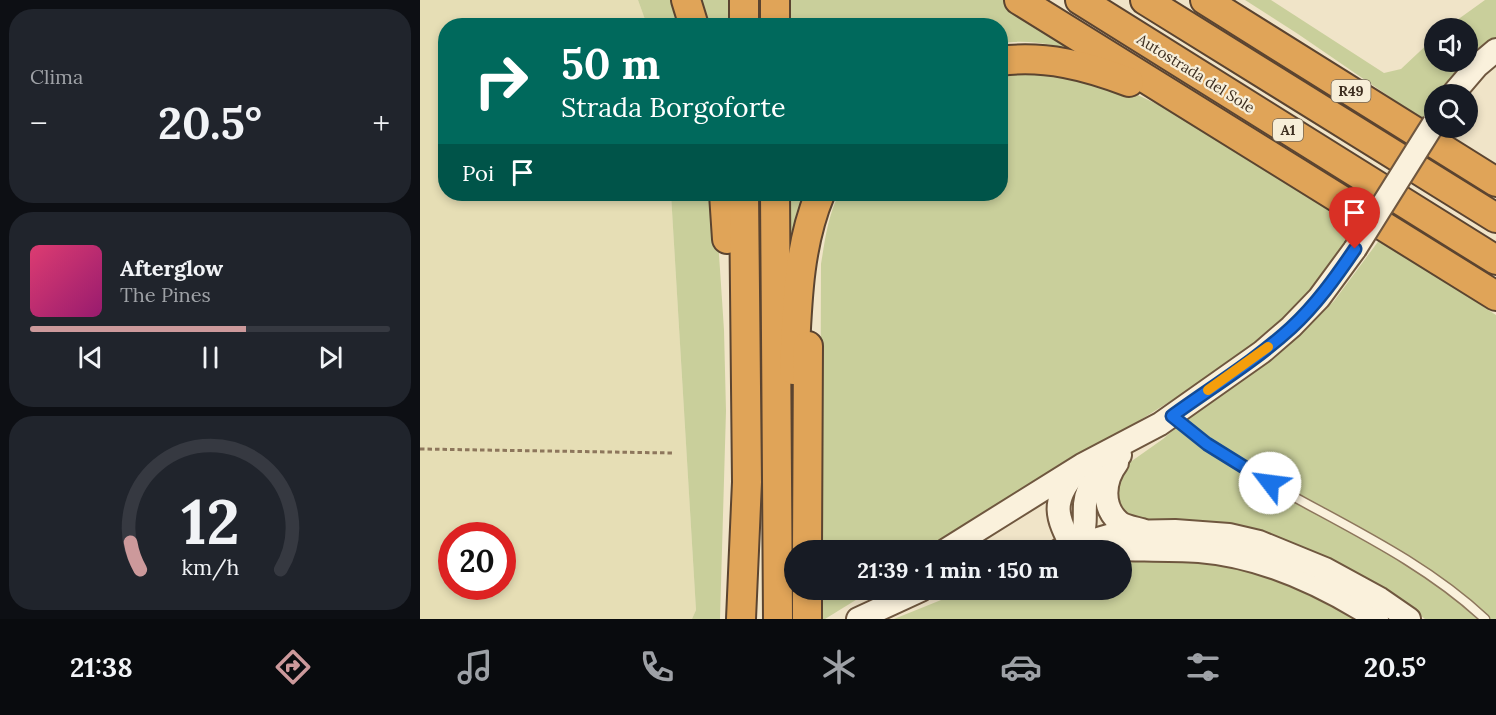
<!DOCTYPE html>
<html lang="it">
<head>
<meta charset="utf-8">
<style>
  :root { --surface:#171b24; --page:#20242c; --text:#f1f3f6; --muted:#9ea1a6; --line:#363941; --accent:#cc999b }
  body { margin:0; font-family:Lora,serif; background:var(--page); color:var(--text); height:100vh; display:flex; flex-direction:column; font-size:22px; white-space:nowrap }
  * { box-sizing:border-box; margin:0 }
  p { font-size:20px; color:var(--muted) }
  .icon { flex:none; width:33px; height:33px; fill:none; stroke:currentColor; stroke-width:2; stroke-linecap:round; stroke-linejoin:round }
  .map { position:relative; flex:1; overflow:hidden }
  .sheet { display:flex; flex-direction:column; gap:9px; padding:9px; background:#0d0f14; width:420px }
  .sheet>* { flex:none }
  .top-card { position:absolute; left:18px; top:18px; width:570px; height:183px; border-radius:24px; box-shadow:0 3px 9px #0003; background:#00695c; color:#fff; overflow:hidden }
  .fabs { position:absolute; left:1004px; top:18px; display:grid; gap:12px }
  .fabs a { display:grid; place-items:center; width:54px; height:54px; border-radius:50%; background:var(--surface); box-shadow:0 3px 9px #0003; font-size:30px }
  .speed { position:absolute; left:18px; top:522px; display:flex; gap:12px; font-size:30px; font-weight:700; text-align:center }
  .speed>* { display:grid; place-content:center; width:78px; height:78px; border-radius:50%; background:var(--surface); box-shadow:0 3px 9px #0003; line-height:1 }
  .speed .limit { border:9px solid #d22; background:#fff; color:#111 }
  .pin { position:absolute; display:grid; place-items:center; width:51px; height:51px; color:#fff; margin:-62px -26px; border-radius:50% 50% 50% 0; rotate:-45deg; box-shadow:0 0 6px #0007 }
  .pin .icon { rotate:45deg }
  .me { position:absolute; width:66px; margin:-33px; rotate:300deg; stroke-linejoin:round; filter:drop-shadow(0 0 4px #0008) }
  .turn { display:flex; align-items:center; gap:21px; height:126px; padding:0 24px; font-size:27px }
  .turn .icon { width:78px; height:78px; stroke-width:2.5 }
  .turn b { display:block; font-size:42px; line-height:51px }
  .then { display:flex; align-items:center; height:57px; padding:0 24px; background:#0003; gap:12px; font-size:22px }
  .big { font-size:45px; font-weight:800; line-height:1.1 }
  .sheet .widget { flex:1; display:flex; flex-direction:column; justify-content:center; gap:9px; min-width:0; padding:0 21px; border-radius:24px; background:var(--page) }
  .sheet .dial { align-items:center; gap:0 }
  .dial svg { height:156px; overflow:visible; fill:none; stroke:var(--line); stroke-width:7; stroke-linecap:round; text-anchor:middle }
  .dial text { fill:var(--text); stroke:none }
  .song { display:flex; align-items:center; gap:18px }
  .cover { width:72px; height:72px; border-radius:9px; background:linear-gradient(135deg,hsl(340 70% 55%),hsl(320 70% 35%)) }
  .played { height:6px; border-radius:3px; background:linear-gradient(90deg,var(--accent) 60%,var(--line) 60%) }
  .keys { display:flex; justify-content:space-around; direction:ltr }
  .heat { display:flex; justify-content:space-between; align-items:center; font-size:33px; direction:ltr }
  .trip { position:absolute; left:364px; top:540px; width:348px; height:60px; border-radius:30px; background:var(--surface); box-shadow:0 3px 9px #0003; font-weight:800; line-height:60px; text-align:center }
  .menu { display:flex; height:96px; justify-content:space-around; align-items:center; background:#090b0e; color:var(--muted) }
  .menu .icon { width:42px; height:42px }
  .menu .selected { color:var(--accent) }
  .menu b { font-size:27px; color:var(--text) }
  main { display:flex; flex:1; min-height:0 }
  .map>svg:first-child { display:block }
  .farmland { fill:#e6deb5; fill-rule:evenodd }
  .green { fill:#c9cf9b }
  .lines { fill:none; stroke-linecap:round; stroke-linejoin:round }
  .lane-casing { stroke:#8d765c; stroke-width:11 }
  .secondary-casing { stroke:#6f573f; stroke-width:26 }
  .highway-casing { stroke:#5b4430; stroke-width:32 }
  .path { stroke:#8d765c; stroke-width:3; stroke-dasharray:4.5 3; stroke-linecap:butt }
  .lane { stroke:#faf1dc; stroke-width:8 }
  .secondary { stroke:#faf1dc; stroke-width:22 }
  .highway { stroke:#e0a458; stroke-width:28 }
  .secondary-bridge-casing { stroke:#6f573f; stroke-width:26; stroke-linecap:butt }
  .secondary-bridge { stroke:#faf1dc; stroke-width:22 }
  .route-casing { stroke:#114b97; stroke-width:15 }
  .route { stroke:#1a73e8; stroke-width:10 }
  .slow { stroke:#f59e0b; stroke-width:10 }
  .labels { text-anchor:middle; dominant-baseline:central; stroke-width:4.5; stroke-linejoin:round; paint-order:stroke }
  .shield { fill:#f7eed8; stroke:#756857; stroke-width:1.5 }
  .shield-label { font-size:14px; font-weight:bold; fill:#3d2e20 }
  .street-label { font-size:15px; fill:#3d2e20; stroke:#f7eed8 }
</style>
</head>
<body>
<main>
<section class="sheet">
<div class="widget"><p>Clima</p>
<div class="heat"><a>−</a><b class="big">20.5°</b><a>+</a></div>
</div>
<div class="widget">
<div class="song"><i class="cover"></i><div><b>Afterglow</b><p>The Pines</p></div></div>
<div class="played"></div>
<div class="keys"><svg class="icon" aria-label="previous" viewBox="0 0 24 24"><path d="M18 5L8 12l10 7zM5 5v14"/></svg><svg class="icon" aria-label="pause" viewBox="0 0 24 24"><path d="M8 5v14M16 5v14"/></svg><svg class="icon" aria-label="next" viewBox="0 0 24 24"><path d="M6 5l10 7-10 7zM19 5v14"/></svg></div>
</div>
<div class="widget dial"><svg viewBox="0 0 100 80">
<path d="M14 69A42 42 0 1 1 86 69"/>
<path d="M14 69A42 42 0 0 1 9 55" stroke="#cc999b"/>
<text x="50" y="56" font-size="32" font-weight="700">12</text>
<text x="50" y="72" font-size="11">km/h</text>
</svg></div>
</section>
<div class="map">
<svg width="1076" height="619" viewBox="0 0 1076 619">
  <rect width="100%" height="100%" fill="#f0e4c8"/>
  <path class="farmland" d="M 0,0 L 218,0 L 227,25 L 26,26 L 26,194 L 251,194 L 276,610 L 272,619 L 0,619 ZM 32,536 L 82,536 L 82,586 L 32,586 Z"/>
  <g class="green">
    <path d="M 218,0 L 257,0 L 265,25 L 227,25 Z"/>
    <path d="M 278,0 L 311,0 L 311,25 L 286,25 Z"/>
    <path d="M 365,0 L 584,0 L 667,51 L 665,55 C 638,44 609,39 581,43 L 580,26 L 366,25 Z"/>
    <path d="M 825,0 L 851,0 L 964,73 L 981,69 L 1014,38 L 1014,62 L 1046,62 L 1018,94 L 1014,94 L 1014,101 L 1002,119 L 878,34 Z"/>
    <path d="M 1065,0 L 1076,0 L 1076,37 L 1062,46 L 1047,60 L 1047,28 L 1026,28 Z"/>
    <path d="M 615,67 L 705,89 L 741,106 L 936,227 L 901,279 L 866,318 L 822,356 L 514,550 L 400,550 L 401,264 C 405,240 408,215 419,194 L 580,194 L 581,69 Z"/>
    <path d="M 251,194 L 295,194 L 304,330 L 306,411 L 300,619 L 272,619 L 276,610 Z"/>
    <path d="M 367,194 L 388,194 L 368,290 Z"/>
    <path d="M 960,239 L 1076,315 L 1076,619 L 1005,619 L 988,606 L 716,524 L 699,509 L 695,479 L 699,470 L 743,439 L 785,402 L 874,340 L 914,301 Z"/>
    <path d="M 702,560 L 789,561 L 844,572 L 941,619 L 474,619 L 526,598 L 557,590 L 702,590 Z"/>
    <path d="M 400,590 L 452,590 L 405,619 L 399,619 Z"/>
  </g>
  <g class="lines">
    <defs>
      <path id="lane" d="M 752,416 C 764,426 775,436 788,445 C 877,507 985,544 1065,619"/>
      <g id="secondary">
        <path d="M 1033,94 L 1057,66 L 1076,50"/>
        <path d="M 697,463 C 684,480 681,506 699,522 C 705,527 715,528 722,530"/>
        <path d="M 653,548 C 668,529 664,526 665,504 C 667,482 683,467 700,455"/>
        <path d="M 653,548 C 636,517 631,502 655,473"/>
        <path d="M 669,548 C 706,550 743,549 779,551 C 843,556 904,585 957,619"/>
        <path d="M 526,550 L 662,465 L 740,424 L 842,352 L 871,327 L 899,298 L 935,249"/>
        <path d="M 640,550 L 702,532 L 755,531 L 809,535 L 839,542 L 905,569 L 960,599 L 989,619"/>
        <path d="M 438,619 L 501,590"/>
      </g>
      <g id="highway">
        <path d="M 266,0 L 274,26"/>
        <path d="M 599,0 L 1076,296"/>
        <path d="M 660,0 L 1076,260"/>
        <path d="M 725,0 L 1076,218"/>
        <path d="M 785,0 L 1076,182"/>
        <path d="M 324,26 L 324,0"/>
        <path d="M 355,26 L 355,0"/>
        <path d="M 580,61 C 625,55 667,66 709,82"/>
        <path d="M 304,194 L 307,239"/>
        <path d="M 355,194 L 358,619"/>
        <path d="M 374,370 C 377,310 377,249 400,194"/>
        <path d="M 387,550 L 388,346"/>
        <path d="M 387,590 L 387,619"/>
        <path d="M 321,619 L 327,482 L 324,194"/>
      </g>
    </defs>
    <use href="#lane" class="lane-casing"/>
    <use href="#secondary" class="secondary-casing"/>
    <use href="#highway" class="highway-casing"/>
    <path class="path" d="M 0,449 L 253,453"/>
    <use href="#lane" class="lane"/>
    <use href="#secondary" class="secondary"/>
    <use href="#highway" class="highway"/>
    <defs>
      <path id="secondary-bridge" d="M 935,249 L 1014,123"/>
    </defs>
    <use href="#secondary-bridge" class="secondary-bridge-casing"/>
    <use href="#secondary-bridge" class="secondary-bridge"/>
  </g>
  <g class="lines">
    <defs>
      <path id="route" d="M 850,483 L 787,444 L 752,416 C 792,387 835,361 871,328 C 896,305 916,277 935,249"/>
    </defs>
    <use href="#route" class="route-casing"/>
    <use href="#route" class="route"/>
    <path class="slow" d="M 788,390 L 848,347"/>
  </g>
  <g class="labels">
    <g class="shield">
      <rect x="911.5" y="80" width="39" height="22" rx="4.5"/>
      <rect x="853" y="119" width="30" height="22" rx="4.5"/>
    </g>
    <g class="shield-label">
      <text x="931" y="91">R49</text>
      <text x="868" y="130">A1</text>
    </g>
    <g class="street-label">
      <text transform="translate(776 73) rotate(32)">Autostrada del Sole</text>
    </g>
  </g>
</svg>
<div class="fabs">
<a><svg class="icon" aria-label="sound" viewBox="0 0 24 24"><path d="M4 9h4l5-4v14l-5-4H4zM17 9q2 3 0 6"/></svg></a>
<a><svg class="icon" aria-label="search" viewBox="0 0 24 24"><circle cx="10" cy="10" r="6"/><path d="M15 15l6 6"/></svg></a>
</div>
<div class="speed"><div class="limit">20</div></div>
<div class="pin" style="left:935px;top:249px;background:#d93025"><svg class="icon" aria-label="arrive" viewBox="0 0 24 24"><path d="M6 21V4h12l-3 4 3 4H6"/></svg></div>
<svg class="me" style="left:850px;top:483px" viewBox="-20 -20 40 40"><circle r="19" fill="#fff"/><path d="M0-13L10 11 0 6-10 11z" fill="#1a73e8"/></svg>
<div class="trip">21:39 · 1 min · 150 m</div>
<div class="top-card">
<div class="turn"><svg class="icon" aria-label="right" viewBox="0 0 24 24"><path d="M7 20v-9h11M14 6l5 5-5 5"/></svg><div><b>50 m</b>Strada Borgoforte</div></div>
<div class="then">Poi<svg class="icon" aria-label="arrive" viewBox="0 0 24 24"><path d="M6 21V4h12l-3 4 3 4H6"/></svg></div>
</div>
</div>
</main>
<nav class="menu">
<b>21:38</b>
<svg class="icon selected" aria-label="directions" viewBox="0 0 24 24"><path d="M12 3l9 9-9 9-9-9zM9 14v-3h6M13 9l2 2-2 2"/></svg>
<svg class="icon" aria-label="music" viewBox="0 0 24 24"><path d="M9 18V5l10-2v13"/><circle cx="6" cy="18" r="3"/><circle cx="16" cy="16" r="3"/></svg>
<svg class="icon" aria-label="phone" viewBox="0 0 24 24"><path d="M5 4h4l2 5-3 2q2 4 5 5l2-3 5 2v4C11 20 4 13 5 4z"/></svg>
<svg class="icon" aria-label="climate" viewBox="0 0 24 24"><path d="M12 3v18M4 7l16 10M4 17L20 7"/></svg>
<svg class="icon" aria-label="car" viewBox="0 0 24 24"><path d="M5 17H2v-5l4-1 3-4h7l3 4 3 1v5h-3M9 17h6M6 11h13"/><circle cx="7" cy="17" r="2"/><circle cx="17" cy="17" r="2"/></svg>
<svg class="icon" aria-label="filters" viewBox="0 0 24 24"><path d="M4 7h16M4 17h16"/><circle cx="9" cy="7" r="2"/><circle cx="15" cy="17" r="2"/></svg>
<b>20.5°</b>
</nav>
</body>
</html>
